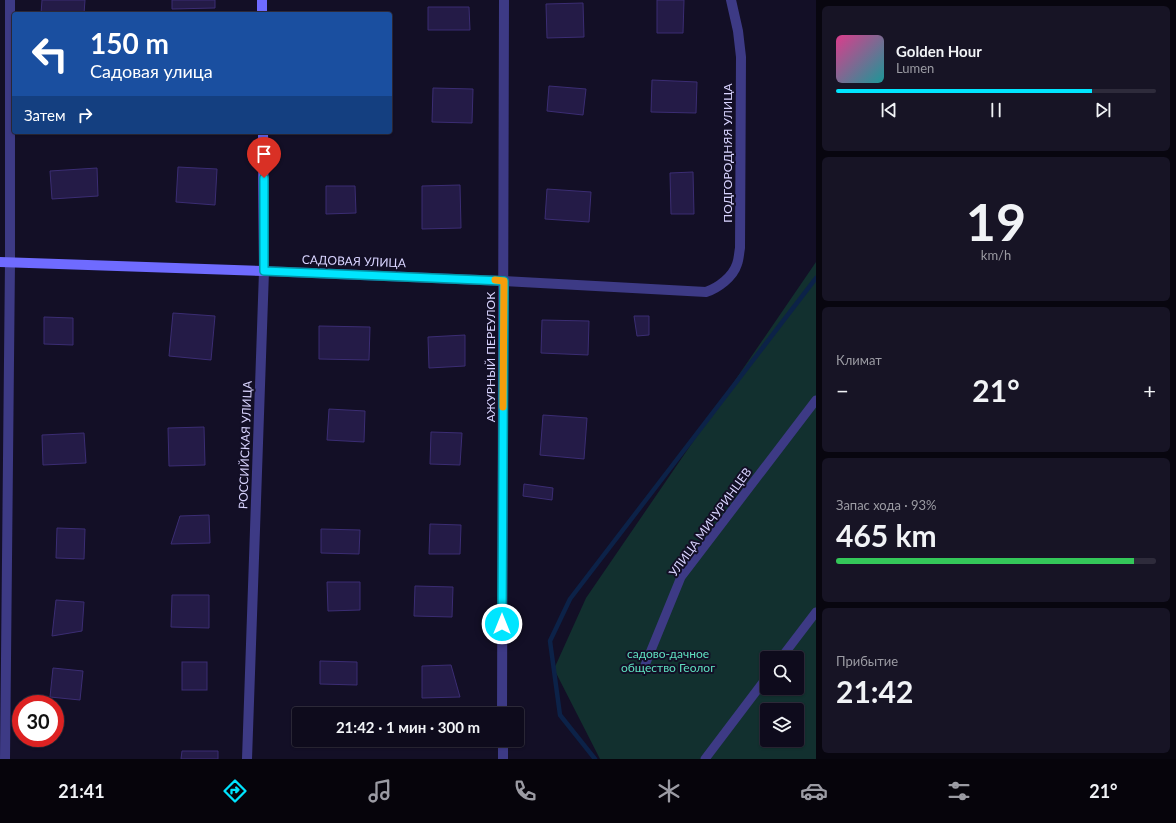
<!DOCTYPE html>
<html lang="ru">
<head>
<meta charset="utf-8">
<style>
  :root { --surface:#0e0b1c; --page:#171425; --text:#f1f3f6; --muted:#9b9ba3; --line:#2e2b3b; --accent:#00e5ff }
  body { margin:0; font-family:Lato,sans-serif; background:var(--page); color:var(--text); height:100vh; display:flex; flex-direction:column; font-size:15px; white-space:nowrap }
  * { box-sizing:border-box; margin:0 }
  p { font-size:13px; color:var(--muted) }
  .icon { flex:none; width:22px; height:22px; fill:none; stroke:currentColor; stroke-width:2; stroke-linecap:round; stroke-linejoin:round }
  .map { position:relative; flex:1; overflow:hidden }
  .side { display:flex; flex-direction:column; gap:6px; padding:6px; background:#08060f; width:360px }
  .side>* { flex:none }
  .top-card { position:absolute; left:12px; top:12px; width:380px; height:122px; border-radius:4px; box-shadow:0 1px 3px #0004,0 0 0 1px var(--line); background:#1a4fa0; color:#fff; overflow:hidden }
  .fabs { position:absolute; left:760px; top:651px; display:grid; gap:8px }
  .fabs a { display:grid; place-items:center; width:44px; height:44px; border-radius:4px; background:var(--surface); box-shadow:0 1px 3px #0004,0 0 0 1px var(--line); font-size:20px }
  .speed { position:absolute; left:12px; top:695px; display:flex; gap:8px; font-size:20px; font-weight:700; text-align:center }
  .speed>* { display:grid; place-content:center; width:52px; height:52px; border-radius:50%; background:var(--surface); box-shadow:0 1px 3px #0004,0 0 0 1px var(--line); line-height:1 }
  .speed .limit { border:6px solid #d22; background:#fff; color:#111 }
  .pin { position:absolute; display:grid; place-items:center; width:34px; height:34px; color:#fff; margin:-41px -17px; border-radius:50% 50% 50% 0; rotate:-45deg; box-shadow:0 0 4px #0007 }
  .pin .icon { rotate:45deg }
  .me { position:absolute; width:44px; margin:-22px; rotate:0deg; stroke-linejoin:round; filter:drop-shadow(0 0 3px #0008) }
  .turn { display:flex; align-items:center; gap:14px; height:84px; padding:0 12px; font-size:18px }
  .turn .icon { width:52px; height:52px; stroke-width:2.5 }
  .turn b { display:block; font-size:28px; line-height:34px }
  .then { display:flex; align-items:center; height:38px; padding:0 12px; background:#0003; gap:8px; font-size:15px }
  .big { font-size:30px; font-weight:700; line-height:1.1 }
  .side .card { flex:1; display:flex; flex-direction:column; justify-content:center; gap:6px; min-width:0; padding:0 14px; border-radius:6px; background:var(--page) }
  .side .dial { align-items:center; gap:0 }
  .dial b { font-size:52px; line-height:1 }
  .song { display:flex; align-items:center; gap:12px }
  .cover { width:48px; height:48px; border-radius:6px; background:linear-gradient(135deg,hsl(330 70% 55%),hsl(180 70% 35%)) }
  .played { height:4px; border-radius:2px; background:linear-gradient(90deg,var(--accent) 80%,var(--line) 80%) }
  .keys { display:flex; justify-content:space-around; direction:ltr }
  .heat { display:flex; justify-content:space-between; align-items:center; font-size:22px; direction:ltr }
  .charge { height:6px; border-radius:3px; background:linear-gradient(90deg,#34c759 93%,var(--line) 0) }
  .trip { position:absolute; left:292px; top:707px; width:232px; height:40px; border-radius:4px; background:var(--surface); box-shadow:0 1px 3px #0004,0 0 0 1px var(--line); font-weight:700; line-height:40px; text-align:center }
  .menu { display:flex; height:64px; justify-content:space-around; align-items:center; background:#06040b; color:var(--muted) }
  .menu .icon { width:28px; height:28px }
  .menu .on { color:var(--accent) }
  .menu b { font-size:18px; color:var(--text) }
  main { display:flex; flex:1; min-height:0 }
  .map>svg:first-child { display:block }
  .green { fill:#12302f; fill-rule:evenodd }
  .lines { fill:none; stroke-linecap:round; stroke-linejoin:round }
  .stream { stroke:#0c2248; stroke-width:4.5 }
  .building { fill:#241b47; stroke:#3b2d73 }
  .lane { stroke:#3d3a85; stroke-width:9 }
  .street { stroke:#3d3a85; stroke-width:10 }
  .secondary { stroke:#6f6bff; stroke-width:10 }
  .route-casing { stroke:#0095a6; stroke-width:10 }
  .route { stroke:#00e5ff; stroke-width:7 }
  .slow { stroke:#f59e0b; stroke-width:7 }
  .labels { text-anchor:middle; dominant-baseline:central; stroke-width:4; stroke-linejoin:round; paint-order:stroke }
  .street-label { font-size:12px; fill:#d9d4ff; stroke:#130f26 }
  .park-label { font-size:12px; fill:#5fe0c0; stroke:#130f26 }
</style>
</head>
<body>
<main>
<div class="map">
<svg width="816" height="759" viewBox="0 0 816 759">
  <rect width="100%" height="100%" fill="#130f26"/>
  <path class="green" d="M 816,262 L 816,759 L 600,759 L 554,669 L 586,598 ZM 767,658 L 797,658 L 797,688 L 767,688 ZM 767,710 L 797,710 L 797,740 L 767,740 Z"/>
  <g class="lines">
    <path class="stream" d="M 595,759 L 560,715 L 550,641 L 570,599 L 816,278"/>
  </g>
  <g class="building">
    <path d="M 42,0 L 85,0 L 84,14 L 41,14 Z"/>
    <path d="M 172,0 L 215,0 L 215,8 L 172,9 Z"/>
    <path d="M 657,0 L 684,0 L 683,33 L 657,33 Z"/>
    <path d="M 583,3 L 584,37 L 547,38 L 546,4 Z"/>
    <path d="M 428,7 L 469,7 L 470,30 L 428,30 Z"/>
    <path d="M 652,80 L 697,82 L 696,113 L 651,112 Z"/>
    <path d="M 549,86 L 586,89 L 583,115 L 547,111 Z"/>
    <path d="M 433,88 L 473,89 L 472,123 L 432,122 Z"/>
    <path d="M 178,167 L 217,169 L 215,205 L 176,202 Z"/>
    <path d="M 97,168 L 98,196 L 52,199 L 50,171 Z"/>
    <path d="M 693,172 L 694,214 L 671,214 L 670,173 Z"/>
    <path d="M 460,185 L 461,228 L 422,229 L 422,186 Z"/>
    <path d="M 326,186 L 355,186 L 356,213 L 326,214 Z"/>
    <path d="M 547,189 L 591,192 L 589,222 L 545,219 Z"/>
    <path d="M 173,313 L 215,316 L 211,360 L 169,356 Z"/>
    <path d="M 634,316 L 649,316 L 649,335 L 637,336 Z"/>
    <path d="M 44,317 L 73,318 L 73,345 L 44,344 Z"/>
    <path d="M 542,320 L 589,321 L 588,355 L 541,353 Z"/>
    <path d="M 319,326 L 370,327 L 369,360 L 319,359 Z"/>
    <path d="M 465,335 L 465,366 L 429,368 L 428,337 Z"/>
    <path d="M 329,409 L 365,411 L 364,442 L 327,440 Z"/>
    <path d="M 543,415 L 587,418 L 584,459 L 540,455 Z"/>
    <path d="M 204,427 L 205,465 L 169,466 L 168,428 Z"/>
    <path d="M 431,432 L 462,433 L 460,465 L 430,464 Z"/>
    <path d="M 84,433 L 86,463 L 43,465 L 42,435 Z"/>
    <path d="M 524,484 L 553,488 L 552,500 L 523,496 Z"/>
    <path d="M 209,515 L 210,543 L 171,544 L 180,516 Z"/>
    <path d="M 430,524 L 461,525 L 460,554 L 429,554 Z"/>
    <path d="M 57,528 L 85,529 L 84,559 L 56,558 Z"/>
    <path d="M 321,529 L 360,530 L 359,554 L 321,553 Z"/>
    <path d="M 327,582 L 360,582 L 360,610 L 328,611 Z"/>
    <path d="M 415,586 L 453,587 L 452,617 L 414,616 Z"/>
    <path d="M 172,595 L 209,595 L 209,628 L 171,627 Z"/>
    <path d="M 56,600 L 84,602 L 82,631 L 52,636 Z"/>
    <path d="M 320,661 L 357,662 L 357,685 L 320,684 Z"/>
    <rect x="182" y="662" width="25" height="28"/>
    <path d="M 451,665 L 460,697 L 422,698 L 422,666 Z"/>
    <path d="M 53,668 L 83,671 L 80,700 L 50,697 Z"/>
    <path d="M 182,751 L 218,751 L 218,759 L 181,759 Z"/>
  </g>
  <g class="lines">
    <g class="lane">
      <path d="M 781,658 L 816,612"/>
      <path d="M 643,670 L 681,577 L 816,400"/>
      <path d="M 705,759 L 767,677"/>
    </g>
    <g class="street">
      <path d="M 502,714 L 504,0"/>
      <path d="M 503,740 L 503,759"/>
      <path d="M 5,759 L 10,261 L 10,0"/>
      <path d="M 247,759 L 264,271 L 504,281 L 706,292 C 718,288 733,277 737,264 C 739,259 739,253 740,248 L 741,57 L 738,31 L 731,0"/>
    </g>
    <g class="secondary">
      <path d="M 262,0 L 262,14"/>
      <path d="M 0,262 L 264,271 L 263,132"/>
    </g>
  </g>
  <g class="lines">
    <defs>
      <path id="route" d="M 264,178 L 264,271 L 504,281 L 502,624"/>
    </defs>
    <use href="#route" class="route-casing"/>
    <use href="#route" class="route"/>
    <path class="slow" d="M 495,280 L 504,281 L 503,407"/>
  </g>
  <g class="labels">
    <g class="street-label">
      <text transform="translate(727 153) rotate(-90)">ПОДГОРОДНЯЯ УЛИЦА</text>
      <text transform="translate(354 261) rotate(2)">САДОВАЯ УЛИЦА</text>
      <text transform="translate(490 357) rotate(-90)">АЖУРНЫЙ ПЕРЕУЛОК</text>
      <text transform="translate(245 445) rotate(-88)">РОССИЙСКАЯ УЛИЦА</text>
      <text transform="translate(710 522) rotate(-54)">УЛИЦА МИЧУРИНЦЕВ</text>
    </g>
    <g class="park-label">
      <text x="668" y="653">садово-дачное<tspan x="668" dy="14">общество Геолог</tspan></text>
    </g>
  </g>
</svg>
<div class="fabs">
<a><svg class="icon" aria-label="search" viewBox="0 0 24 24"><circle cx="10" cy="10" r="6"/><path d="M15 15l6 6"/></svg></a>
<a><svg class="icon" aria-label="layers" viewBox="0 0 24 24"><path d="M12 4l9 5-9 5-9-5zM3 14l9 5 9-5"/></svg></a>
</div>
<div class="speed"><div class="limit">30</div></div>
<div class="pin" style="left:264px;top:178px;background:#d93025"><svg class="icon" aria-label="arrive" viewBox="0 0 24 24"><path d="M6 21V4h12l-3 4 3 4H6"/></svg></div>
<svg class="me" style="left:502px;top:624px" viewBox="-20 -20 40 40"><circle r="17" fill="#00e5ff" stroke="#fff" stroke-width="3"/><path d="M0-11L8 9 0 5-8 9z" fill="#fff"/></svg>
<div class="trip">21:42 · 1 мин · 300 m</div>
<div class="top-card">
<div class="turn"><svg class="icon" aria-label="left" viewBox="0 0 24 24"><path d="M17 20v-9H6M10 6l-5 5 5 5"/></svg><div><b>150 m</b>Садовая улица</div></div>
<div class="then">Затем<svg class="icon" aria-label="right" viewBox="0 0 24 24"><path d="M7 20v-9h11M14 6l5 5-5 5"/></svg></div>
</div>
</div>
<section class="side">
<div class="card">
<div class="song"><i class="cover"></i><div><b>Golden Hour</b><p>Lumen</p></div></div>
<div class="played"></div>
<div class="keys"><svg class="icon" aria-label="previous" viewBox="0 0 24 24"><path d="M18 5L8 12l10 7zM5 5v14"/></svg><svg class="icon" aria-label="pause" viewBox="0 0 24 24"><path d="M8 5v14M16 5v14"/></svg><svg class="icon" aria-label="next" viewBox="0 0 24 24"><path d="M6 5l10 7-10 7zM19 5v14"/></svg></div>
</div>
<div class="card dial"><b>19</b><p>km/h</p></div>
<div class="card"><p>Климат</p>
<div class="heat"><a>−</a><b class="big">21°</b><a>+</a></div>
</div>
<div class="card"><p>Запас хода · 93%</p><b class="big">465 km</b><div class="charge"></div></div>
<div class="card"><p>Прибытие</p><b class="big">21:42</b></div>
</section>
</main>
<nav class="menu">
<b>21:41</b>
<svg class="icon on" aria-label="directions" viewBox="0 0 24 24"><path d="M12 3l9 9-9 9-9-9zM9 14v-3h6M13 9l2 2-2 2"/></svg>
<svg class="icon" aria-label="music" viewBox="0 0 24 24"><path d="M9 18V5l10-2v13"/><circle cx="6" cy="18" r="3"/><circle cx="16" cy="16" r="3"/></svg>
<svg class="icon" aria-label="phone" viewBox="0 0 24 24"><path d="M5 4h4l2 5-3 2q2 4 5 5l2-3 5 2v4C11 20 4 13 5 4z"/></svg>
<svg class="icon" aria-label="climate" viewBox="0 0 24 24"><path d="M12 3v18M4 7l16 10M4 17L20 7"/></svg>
<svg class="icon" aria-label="car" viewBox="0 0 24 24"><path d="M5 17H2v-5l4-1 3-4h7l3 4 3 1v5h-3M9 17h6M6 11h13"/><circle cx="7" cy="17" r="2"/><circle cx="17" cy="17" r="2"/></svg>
<svg class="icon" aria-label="filters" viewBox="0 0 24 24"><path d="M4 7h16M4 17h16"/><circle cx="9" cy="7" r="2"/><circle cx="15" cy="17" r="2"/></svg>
<b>21°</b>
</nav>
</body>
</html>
